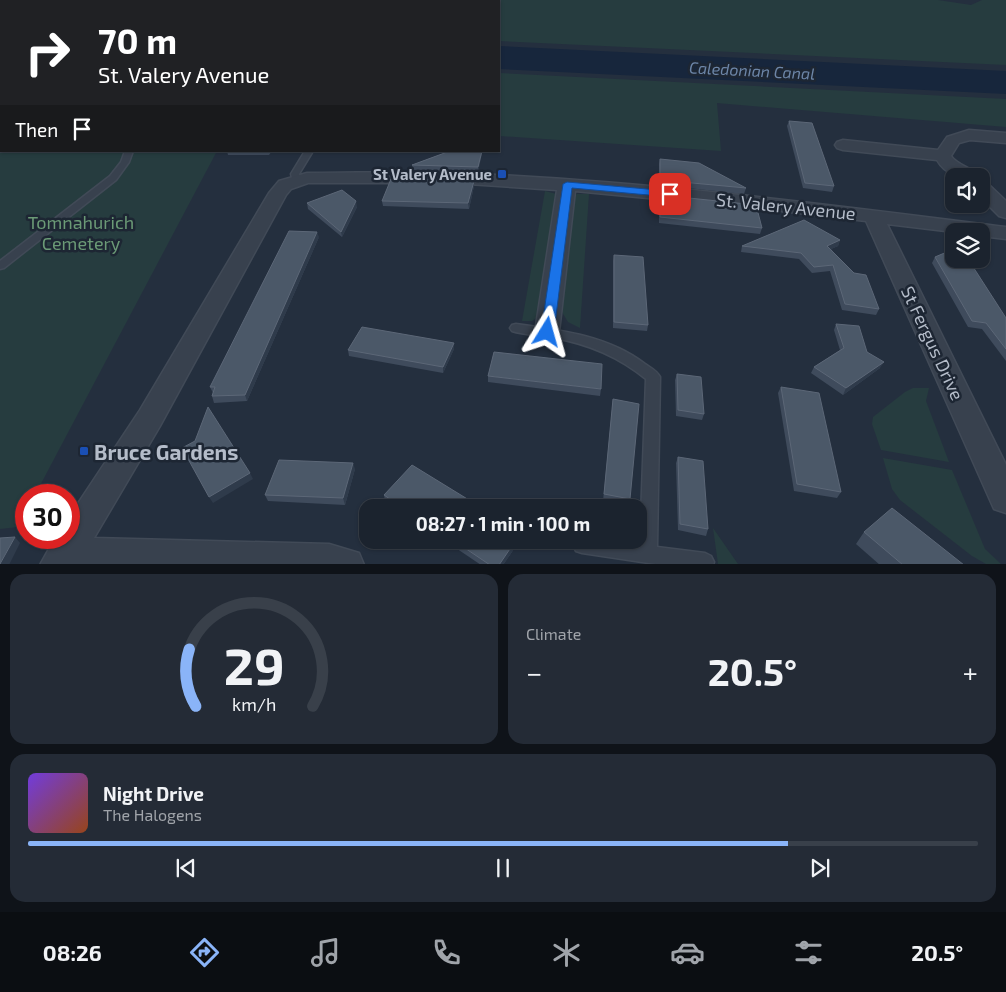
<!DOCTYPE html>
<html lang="en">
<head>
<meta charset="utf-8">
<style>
  :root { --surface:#1b232e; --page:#242b36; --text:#f1f3f6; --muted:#a0a4aa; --line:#39404a; --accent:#8ab4f8 }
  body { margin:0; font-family:"Exo 2",sans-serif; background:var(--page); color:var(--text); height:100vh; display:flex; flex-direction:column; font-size:19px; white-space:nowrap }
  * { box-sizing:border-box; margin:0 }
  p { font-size:16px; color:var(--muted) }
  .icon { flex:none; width:28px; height:28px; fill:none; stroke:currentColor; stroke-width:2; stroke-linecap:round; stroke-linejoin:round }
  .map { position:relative; height:564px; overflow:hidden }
  .drawer { display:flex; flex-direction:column; gap:10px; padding:10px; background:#0f1319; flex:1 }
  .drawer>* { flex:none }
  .guide { position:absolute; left:0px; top:0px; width:500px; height:152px; box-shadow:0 1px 4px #0004,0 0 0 1px var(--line); background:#202124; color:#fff; overflow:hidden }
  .fabs { position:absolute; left:945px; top:168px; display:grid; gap:10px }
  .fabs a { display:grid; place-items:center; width:45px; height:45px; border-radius:10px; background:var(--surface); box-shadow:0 1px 4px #0004,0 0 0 1px var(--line); font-size:25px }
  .speed { position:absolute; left:15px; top:484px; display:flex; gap:10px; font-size:25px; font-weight:700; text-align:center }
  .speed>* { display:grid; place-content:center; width:65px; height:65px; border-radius:50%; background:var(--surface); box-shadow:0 1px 4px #0004,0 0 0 1px var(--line); line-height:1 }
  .speed .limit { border:8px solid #d22; background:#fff; color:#111 }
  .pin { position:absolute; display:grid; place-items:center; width:42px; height:42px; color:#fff; margin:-21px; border-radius:10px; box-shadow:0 2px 8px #0006 }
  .me { position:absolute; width:55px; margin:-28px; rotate:8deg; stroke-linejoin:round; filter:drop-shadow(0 0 4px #0008) }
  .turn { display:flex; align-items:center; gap:18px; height:105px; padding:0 15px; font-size:22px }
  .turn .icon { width:65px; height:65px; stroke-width:2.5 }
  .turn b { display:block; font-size:35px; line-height:42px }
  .then { display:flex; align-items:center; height:48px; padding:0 15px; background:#0003; gap:10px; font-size:19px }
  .big { font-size:38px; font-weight:700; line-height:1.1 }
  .drawer .tile { flex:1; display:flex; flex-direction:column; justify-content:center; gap:8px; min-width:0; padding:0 18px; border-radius:15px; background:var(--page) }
  .drawer .dial { align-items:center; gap:0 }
  .dial svg { height:130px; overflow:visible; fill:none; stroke:var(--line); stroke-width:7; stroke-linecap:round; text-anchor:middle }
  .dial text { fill:var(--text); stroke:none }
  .song { display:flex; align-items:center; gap:15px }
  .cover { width:60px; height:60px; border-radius:8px; background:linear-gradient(135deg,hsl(260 70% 55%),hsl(20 70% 35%)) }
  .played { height:5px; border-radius:2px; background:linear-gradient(90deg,var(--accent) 80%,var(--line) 80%) }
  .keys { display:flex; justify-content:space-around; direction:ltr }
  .heat { display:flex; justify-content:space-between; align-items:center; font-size:28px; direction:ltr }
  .drawer .tiles { flex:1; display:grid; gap:10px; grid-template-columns:1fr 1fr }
  .tile:last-child { grid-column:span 2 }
  .trip { position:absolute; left:359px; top:499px; width:288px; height:50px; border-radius:15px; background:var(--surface); box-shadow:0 1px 4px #0004,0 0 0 1px var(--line); font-weight:700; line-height:50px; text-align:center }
  .menu { display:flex; height:80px; justify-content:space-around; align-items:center; background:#0b0e12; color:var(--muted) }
  .menu .icon { width:35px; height:35px }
  .menu .current { color:var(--accent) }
  .menu b { font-size:22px; color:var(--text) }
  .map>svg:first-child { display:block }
  .green { fill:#263c3f }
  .water { fill:#17263c }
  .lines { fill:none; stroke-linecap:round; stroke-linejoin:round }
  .lane-casing { stroke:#414a57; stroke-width:3 }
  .street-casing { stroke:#414a57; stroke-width:3 }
  .lane { fill:#38414e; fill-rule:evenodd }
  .street { fill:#38414e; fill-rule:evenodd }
  .wall { fill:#3f4b5c }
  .shaded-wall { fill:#2f3b4b }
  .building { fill:#4b5868; stroke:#5c6777 }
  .route { fill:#1a73e8; stroke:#114b97 }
  .transit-dot { fill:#1a4fb4; stroke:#1d2633; stroke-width:2 }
  .labels { text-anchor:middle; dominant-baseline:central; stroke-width:5; stroke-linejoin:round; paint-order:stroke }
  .far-poi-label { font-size:15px; font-weight:bold; fill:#b4bcc9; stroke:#1d2633; text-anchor:end }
  .far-water-label { font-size:16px; font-style:italic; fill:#6d86a8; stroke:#1d2633 }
  .street-label { font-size:18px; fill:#b4bcc9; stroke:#1d2633 }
  .park-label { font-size:18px; fill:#6b9a76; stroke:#1d2633 }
  .near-poi-label { font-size:21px; font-weight:bold; fill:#b4bcc9; stroke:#1d2633; text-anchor:start }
</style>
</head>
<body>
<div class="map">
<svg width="1006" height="565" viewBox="0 0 1006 565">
  <rect width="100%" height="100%" fill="#242f3e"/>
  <g class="green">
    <path d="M 477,0 L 938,0 L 971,5 L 982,0 L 1006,0 L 1006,65 L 499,41 L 499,1 L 473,1 Z"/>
    <path d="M 0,48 L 1,151 L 217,151 L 35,495 L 26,495 L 26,511 L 18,527 L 0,529 Z"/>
    <path d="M 499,73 L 1006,99 L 1006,127 L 717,103 L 721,151 L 499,136 Z"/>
    <path d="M 545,191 L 557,194 L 541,315 L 532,321 L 522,321 Z"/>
    <path d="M 577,194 L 589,194 L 580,328 L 568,322 L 562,312 L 573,197 Z"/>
    <path d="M 913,388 L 929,388 L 926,401 L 949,462 L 881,450 L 872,424 L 873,417 L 905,392 Z"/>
    <path d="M 883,458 L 952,470 L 985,549 L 1001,564 L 986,564 L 972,556 L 900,500 L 892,489 Z"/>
    <path d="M 713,528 L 738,564 L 718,564 Z"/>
  </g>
  <path class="water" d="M 499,46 L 1006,71 L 1006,94 L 499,69 Z"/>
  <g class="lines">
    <defs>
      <g id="lane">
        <rect x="0" y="94" width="1" height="4"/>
        <path d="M 125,151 L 133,151 L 129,162 L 116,180 L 4,268 L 0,269 L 0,261 L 110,176 L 121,162 Z"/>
        <path d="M 305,151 L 313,151 L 299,174 L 300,180 L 296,183 L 293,182 L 291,174 Z"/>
        <path d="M 516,324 C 560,330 609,336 645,364 C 651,368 657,371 660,377 L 657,547 L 705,553 L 711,556 L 714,562 L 713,565 L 662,565 L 582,553 L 576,551 L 573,545 L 576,540 L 606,540 L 640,545 L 646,379 C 619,357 589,344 554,338 C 540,335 525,335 512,331 L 510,328 L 512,325 Z"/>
      </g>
      <g id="street">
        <path d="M 969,130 L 1006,133 L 1006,143 L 970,140 L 959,143 L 951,156 C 958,166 972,167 978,176 C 960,176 947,177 937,160 L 843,150 L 837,148 L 835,145 L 837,142 L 843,140 L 938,150 L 947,137 Z"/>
        <path d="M 307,173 C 356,173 405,171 454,173 C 639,180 823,204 1006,227 L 1006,239 L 981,236 L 981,231 L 954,232 L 887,224 L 1006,465 L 1006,513 L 994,509 L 866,221 L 773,210 L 575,191 L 559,332 L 556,338 L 547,340 L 538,338 L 535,332 L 557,190 L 453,183 L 308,183 L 291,189 L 286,195 L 160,426 L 94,538 L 329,544 L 359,553 L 364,565 L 40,565 L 55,538 L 69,538 L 69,517 L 140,410 L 269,193 L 279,181 Z"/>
        <path d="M 981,182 L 987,183 L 1006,201 L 1006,218 L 999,216 L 981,198 Z"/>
      </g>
    </defs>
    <use href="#lane" class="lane-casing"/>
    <use href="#street" class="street-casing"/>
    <use href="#lane" class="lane"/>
    <use href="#street" class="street"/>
  </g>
  <g class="wall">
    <path d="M 789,121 L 834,186 L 832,192 L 803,188 L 787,126 Z"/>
    <path d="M 227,151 L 272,151 L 269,155 L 228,155 Z"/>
    <path d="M 450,151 L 482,151 L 478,172 L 413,170 L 412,165 Z"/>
    <path d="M 660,159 L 746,188 L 744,194 L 659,185 L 659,164 Z"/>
    <path d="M 474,181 L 474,186 L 469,209 L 383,206 L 382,201 Z"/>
    <path d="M 660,195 L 762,228 L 760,234 L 659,223 L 659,201 Z"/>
    <path d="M 307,203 L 357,207 L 342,237 L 308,209 Z"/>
    <path d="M 319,237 L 247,401 L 214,403 L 212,396 L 213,393 L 210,387 Z"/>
    <path d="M 840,240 L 838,246 L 831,249 L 879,309 L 876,315 L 842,310 L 830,271 L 812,273 L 799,259 L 741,252 L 742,246 Z"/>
    <path d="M 614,255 L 648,325 L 647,331 L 613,328 L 613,261 Z"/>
    <path d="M 935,257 L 1006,318 L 1006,361 L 982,329 L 968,327 L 932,263 Z"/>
    <path d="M 836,324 L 867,352 L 880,368 L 843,395 L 811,373 L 814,367 L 840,350 L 834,330 Z"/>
    <path d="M 454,349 L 443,373 L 349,356 L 348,350 Z"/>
    <path d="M 677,374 L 704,414 L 702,420 L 676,416 L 675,380 Z"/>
    <path d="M 488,376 L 601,389 L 600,396 L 488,382 Z"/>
    <path d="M 781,387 L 841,492 L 837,498 L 794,491 L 778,393 Z"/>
    <path d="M 613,399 L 630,499 L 629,505 L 603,501 Z"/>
    <path d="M 678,457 L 708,529 L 706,536 L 678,530 L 676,463 Z"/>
    <path d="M 355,469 L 345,505 L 268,501 L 265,495 Z"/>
    <path d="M 384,495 L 482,508 L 395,508 L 385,501 Z"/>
    <path d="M 864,532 L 964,565 L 880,565 L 856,544 Z"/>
    <path d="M 444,540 L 520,540 L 503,565 L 481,565 Z"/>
  </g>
  <g class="shaded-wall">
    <path d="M 482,151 L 482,154 L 478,172 L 478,167 Z"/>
    <path d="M 474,181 L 474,186 L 469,209 L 468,203 Z"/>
    <path d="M 356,201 L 357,207 L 342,237 L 341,232 Z"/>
    <path d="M 317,232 L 319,237 L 247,401 L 245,395 Z"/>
    <path d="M 840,240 L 838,246 L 825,252 L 827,246 Z"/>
    <path d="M 454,343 L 454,349 L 443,373 L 443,367 Z"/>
    <path d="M 884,362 L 880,368 L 843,395 L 846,388 Z"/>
    <path d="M 353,463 L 355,469 L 345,505 L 343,498 Z"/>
    <path d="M 250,473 L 253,479 L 213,503 L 209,497 Z"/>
    <path d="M 15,537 L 20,543 L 9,565 L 0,565 Z"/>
    <path d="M 516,540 L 520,540 L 503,565 L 499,565 Z"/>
  </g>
  <g class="building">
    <path d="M 789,121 L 812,123 L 834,186 L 805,183 Z"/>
    <path d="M 450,151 L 482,151 L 478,167 L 412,165 Z"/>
    <path d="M 660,159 L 699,163 L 746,188 L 660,180 Z"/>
    <path d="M 391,179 L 474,181 L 468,203 L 382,201 Z"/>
    <path d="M 342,190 L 356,201 L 341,232 L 307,203 Z"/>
    <path d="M 660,195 L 756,205 L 762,228 L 660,217 Z"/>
    <path d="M 804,220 L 840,240 L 827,246 L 854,273 L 866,275 L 879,309 L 845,304 L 833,265 L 814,267 L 801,253 L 742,246 Z"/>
    <path d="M 289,231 L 317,232 L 245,395 L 212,396 L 215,387 L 210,387 Z"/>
    <path d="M 954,249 L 954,259 L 968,259 L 1006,318 L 1006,349 L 986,323 L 972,321 L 935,257 Z"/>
    <path d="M 614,255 L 643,257 L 648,325 L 614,322 Z"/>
    <path d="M 836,324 L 859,326 L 867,352 L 884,362 L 846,388 L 814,367 L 844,348 Z"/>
    <path d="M 362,327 L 454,343 L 443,367 L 348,350 Z"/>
    <path d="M 494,352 L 602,364 L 601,389 L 488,376 Z"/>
    <path d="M 677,374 L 701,377 L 704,414 L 678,410 Z"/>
    <path d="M 781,387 L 819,393 L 841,492 L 797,484 Z"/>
    <path d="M 613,399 L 639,404 L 630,499 L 604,494 Z"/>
    <path d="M 208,407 L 250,473 L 209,497 L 182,448 L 195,441 Z"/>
    <path d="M 678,457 L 703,461 L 708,529 L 680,524 Z"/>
    <path d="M 279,460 L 353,463 L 343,498 L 265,495 Z"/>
    <path d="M 412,465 L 482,508 L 403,508 L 384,495 Z"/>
    <path d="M 892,508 L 964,565 L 903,565 L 864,532 Z"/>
    <path d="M 15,537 L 0,564 L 0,538 Z"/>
    <path d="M 453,540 L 516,540 L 499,565 L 490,565 Z"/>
  </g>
  <path class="route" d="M 567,182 L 670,191 L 675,194 L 670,197 L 572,188 L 554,332 L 547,337 L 541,332 L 563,184 Z"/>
  <g class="transit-dot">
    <rect x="497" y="169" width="10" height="10" rx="2.5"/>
    <rect x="79" y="446" width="10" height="10" rx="2.5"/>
  </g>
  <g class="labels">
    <g class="far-poi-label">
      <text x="492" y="174">St Valery Avenue</text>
    </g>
    <g class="far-water-label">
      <text transform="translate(752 70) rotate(3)">Caledonian Canal</text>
    </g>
    <g class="street-label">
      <text transform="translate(786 206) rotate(6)">St. Valery Avenue</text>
      <text transform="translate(933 343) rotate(65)">St Fergus Drive</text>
    </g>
    <g class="park-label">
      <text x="81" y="222">Tomnahurich<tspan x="81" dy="21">Cemetery</tspan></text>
    </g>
    <g class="near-poi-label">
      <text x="94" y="451">Bruce Gardens</text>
    </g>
  </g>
</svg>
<div class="fabs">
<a><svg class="icon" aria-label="sound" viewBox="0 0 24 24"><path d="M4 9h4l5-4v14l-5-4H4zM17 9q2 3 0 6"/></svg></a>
<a><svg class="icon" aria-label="layers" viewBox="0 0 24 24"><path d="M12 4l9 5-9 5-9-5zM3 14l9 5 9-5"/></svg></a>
</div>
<div class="speed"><div class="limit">30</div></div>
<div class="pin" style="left:670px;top:194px;background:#d93025"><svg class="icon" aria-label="arrive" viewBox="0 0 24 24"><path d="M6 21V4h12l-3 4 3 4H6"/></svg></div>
<svg class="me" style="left:547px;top:332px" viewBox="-20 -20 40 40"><path d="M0-17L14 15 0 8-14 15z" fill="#1a73e8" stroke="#fff" stroke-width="4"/></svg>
<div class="trip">08:27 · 1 min · 100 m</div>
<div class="guide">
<div class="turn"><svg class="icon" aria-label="right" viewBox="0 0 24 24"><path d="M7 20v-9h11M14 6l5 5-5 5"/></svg><div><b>70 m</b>St. Valery Avenue</div></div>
<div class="then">Then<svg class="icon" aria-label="arrive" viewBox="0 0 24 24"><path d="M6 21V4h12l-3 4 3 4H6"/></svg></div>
</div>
</div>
<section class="drawer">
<div class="tiles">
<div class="tile dial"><svg viewBox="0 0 100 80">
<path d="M14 69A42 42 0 1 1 86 69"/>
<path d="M14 69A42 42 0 0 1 10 34" stroke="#8ab4f8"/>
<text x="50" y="56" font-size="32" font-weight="700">29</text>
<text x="50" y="72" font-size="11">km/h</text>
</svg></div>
<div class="tile"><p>Climate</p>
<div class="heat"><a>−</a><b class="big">20.5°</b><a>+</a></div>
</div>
<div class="tile">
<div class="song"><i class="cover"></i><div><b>Night Drive</b><p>The Halogens</p></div></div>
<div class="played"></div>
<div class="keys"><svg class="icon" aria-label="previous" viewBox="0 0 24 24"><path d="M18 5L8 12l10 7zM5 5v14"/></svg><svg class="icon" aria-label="pause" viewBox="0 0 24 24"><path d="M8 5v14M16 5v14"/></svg><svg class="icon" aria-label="next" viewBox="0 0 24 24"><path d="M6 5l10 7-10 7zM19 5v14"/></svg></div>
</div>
</div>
</section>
<nav class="menu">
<b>08:26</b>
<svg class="icon current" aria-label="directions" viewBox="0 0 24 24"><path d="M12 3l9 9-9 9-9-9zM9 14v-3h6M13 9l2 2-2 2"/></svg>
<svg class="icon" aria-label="music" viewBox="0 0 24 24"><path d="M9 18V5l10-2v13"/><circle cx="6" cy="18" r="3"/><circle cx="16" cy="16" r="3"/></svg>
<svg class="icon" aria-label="phone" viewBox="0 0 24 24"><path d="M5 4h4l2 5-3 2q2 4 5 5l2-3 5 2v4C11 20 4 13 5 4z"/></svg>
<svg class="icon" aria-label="climate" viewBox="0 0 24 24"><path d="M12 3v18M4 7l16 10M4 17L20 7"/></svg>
<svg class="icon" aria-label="car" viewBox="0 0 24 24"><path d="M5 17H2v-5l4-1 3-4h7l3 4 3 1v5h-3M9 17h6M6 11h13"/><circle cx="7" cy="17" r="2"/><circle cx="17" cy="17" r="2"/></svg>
<svg class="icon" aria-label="filters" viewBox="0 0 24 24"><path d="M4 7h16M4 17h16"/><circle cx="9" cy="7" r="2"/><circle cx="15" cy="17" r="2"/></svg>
<b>20.5°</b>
</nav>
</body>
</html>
